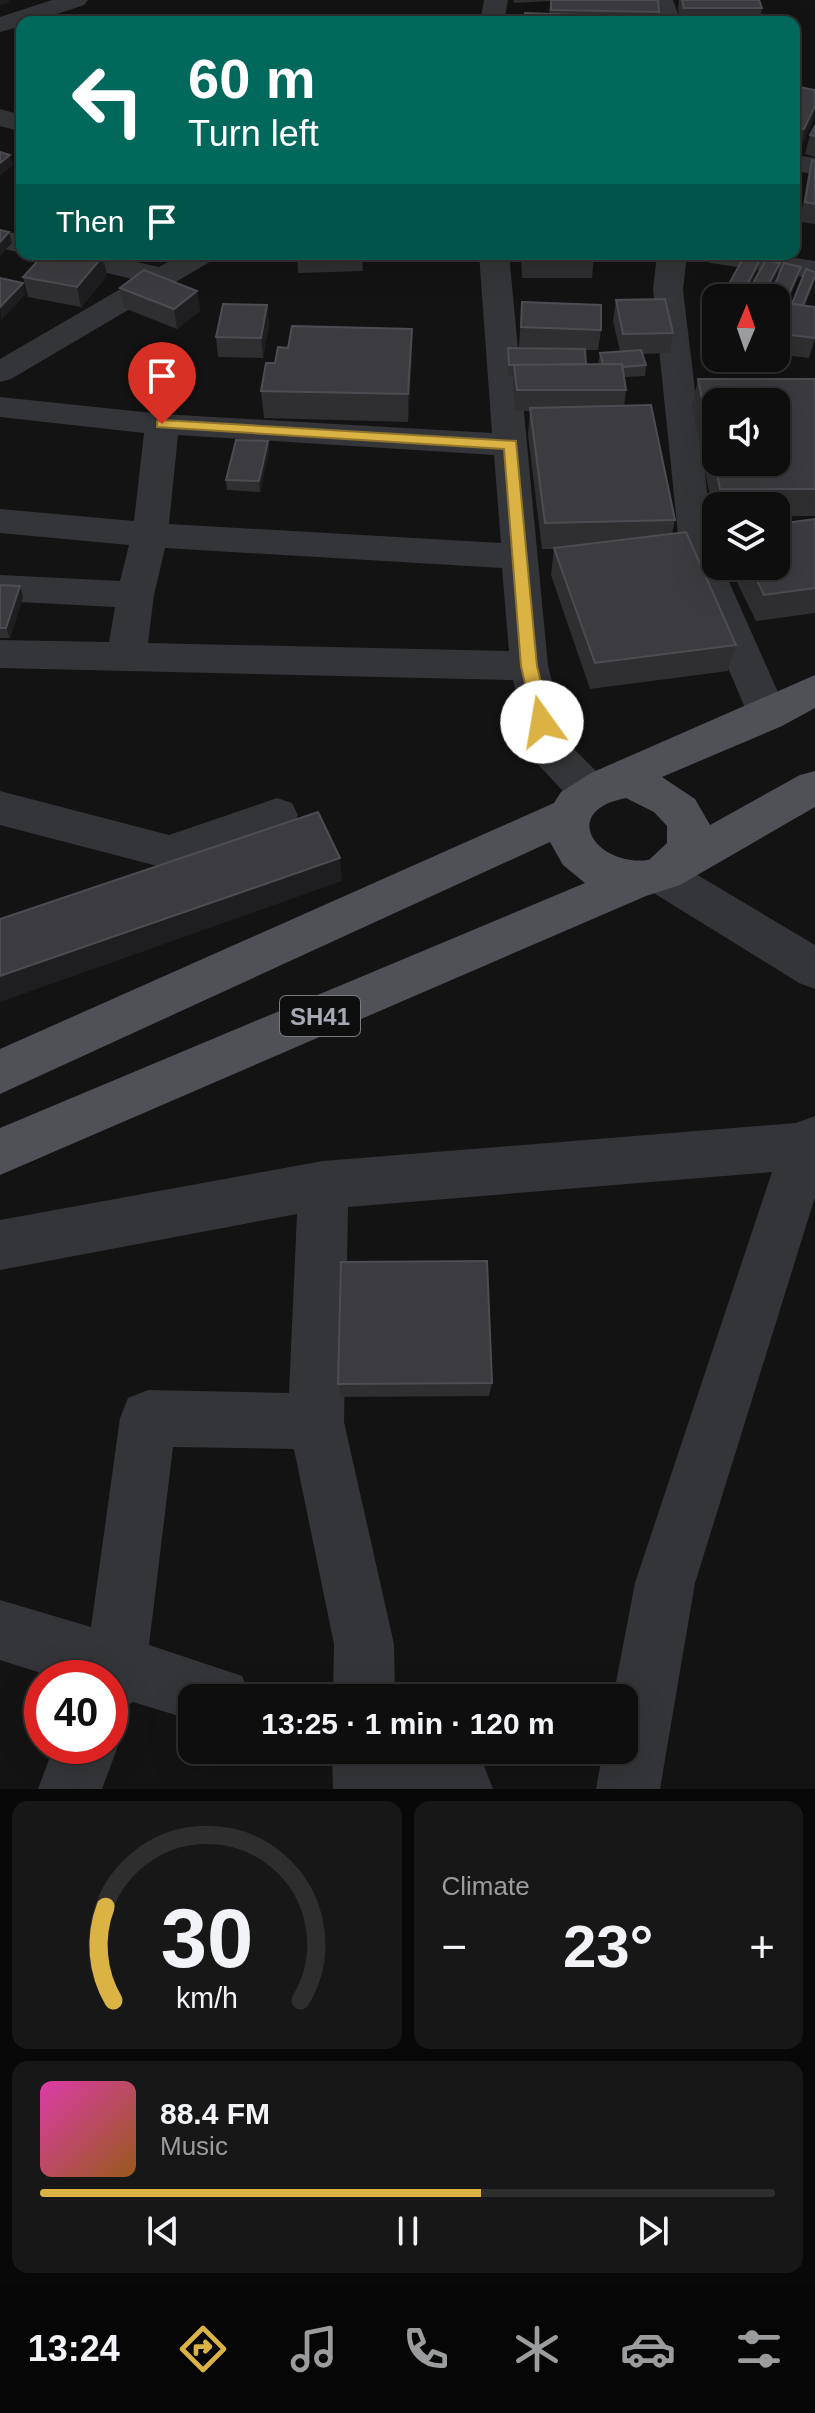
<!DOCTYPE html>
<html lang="en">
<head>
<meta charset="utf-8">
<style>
  :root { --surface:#0e0e0f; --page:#171718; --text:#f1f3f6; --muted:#9b9c9e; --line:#2e2e2f; --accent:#dbb344 }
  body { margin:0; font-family:Helvetica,sans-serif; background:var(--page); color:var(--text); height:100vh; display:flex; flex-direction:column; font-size:30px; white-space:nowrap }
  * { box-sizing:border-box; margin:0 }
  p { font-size:26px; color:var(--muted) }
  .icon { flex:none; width:44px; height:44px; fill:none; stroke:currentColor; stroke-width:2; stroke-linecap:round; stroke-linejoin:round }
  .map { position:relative; height:1789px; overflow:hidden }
  .side { display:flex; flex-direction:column; gap:12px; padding:12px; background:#080808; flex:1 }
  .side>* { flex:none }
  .hud { position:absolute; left:16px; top:16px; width:784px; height:244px; border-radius:16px; box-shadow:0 8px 32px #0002,0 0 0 2px var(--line); background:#00695c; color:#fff; overflow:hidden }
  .needle { width:52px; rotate:2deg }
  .controls { position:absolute; left:702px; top:284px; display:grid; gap:16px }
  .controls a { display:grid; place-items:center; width:88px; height:88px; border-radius:16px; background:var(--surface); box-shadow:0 8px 32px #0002,0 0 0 2px var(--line); font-size:40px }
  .speed { position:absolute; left:24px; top:1660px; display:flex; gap:16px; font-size:40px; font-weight:700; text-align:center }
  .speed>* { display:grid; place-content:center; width:104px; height:104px; border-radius:50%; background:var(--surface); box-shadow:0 8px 32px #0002,0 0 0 2px var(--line); line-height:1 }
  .speed .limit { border:12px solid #d22; background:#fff; color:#111 }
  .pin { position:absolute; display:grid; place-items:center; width:68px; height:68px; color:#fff; margin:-82px -34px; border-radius:50% 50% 50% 0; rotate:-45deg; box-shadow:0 0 8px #0007 }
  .pin .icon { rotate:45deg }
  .me { position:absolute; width:88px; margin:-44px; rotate:347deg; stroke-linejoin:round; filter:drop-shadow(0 0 6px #0008) }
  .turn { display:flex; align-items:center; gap:28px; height:168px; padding:0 40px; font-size:36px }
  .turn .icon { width:104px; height:104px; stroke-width:2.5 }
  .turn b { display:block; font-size:56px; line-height:68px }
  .then { display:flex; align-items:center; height:76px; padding:0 40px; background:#0003; gap:16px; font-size:30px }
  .big { font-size:60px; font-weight:700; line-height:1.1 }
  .side .tile { flex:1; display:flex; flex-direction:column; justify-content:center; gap:12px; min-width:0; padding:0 28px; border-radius:16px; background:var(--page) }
  .side .dial { align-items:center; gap:0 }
  .dial svg { height:208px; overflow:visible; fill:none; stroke:var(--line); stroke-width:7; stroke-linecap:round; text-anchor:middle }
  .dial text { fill:var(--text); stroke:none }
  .song { display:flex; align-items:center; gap:24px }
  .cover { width:96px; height:96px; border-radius:12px; background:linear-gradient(135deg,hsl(320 70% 55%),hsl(30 70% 35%)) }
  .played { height:8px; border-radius:4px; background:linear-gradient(90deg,var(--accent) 60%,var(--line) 60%) }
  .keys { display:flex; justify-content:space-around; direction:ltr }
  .heat { display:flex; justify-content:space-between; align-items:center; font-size:44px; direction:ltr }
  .side .tiles { flex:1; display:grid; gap:12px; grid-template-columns:1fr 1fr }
  .tile:last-child { grid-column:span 2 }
  .trip { position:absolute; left:178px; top:1684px; width:460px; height:80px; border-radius:16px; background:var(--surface); box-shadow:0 8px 32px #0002,0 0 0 2px var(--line); font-weight:700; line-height:80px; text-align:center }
  .dock { display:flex; height:128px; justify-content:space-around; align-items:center; background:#060606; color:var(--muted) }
  .dock .icon { width:56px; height:56px }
  .dock .selected { color:var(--accent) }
  .dock b { font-size:36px; color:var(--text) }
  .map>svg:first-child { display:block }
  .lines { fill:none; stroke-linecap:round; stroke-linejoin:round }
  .minor { fill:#343538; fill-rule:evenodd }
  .major { fill:#505157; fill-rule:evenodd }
  .wall { fill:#2f2f32 }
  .shaded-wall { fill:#1e1e20 }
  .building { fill:#3c3c40; stroke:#4c4d52; stroke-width:2; fill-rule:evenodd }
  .route { fill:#dbb344; stroke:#8e742c; stroke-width:2 }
  .labels { text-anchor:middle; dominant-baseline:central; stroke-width:8; stroke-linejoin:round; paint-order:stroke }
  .shield { fill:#0e0e0f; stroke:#787a82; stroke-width:2 }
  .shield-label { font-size:24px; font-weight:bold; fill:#a6a9b3 }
</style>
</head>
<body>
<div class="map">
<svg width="815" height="1789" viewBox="0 0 815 1789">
  <rect width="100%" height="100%" fill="#131314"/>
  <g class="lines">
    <g class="minor">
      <path d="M 52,0 L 88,0 L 84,5 L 33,22 L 22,22 L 22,26 L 0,32 L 0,17 Z"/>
      <path d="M 484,0 L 508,0 L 504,22 L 480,22 Z"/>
      <path d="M 649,0 L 673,0 L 681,22 L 657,22 Z"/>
      <path d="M 0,109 L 22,115 L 22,132 L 0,126 Z"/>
      <path d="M 794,155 L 815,158 L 815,174 L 794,171 Z"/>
      <path d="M 0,230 L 22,235 L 22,253 L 0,248 Z"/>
      <path d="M 48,254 L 101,254 L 159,267 L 182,254 L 218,254 L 213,260 L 11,379 L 0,382 L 0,359 L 136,280 L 53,260 Z"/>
      <path d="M 479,254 L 509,254 L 548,666 L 568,743 L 604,779 L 610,791 L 604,803 L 589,807 L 574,803 L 535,761 L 529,750 L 513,680 L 0,668 L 0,640 L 109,642 L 115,607 L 0,601 L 0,575 L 120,581 L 129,545 L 0,533 L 0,509 L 134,521 L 144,433 L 0,417 L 0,397 L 162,414 L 492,433 ZM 178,435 L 494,455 L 501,543 L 169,524 ZM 165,548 L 502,568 L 509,651 L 148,643 L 154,595 Z"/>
      <path d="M 657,254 L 687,254 L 683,290 L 716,566 L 722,566 L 788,715 L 782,726 L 768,730 L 754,726 L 748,715 L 680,554 L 653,290 Z"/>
      <path d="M 696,254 L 769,254 L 815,261 L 815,279 L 711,263 L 701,260 Z"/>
      <path d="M 0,791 L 169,835 L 277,798 L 292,803 L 298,815 L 292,827 L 169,869 L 0,825 Z"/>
      <path d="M 659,856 L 674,861 L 815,945 L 815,989 L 799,983 L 644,887 L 637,874 L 644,861 Z"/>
      <path d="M 815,1116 L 815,1197 L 695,1583 L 660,1789 L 596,1789 L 603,1750 L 624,1750 L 624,1698 L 613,1698 L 635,1583 L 772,1172 L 348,1207 L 344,1422 L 394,1644 L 395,1698 L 333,1698 L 334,1644 L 294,1449 L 173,1447 L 149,1645 L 242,1676 L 251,1698 L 192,1698 L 192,1720 L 133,1702 L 110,1714 L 110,1678 L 57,1678 L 0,1660 L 0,1600 L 91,1627 L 120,1418 L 128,1398 L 148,1390 L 289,1393 L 297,1214 L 0,1270 L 0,1220 L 323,1161 L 796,1123 Z"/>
      <path d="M 110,1728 L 118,1746 L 102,1789 L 38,1789 L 54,1746 L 110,1746 Z"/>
      <path d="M 332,1750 L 449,1750 L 484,1766 L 493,1789 L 333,1789 Z"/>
    </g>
    <path class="major" d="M 815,675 L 815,708 L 782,726 L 662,777 L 695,799 L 710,825 L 800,775 L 815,771 L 815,807 L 680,885 L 646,896 L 0,1175 L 0,1128 L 585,883 L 563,865 L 550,842 L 0,1094 L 0,1049 L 554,803 L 561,792 L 591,773 ZM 626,798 L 654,812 L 667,826 L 667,843 L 649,860 C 596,867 558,811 626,798 Z"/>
  </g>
  <g class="wall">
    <path d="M 513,0 L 658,0 L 659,12 L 659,18 L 549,14 L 550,1 L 514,3 Z"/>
    <path d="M 679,0 L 759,0 L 762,8 L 759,22 L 680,22 L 678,8 Z"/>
    <path d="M 794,86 L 815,90 L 815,115 L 800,149 L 794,148 Z"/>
    <path d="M 815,126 L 815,157 L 805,154 L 810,135 Z"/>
    <path d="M 812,160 L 815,161 L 815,224 L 800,222 L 807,180 Z"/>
    <path d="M 297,254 L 362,254 L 363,271 L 298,273 Z"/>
    <path d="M 521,254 L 594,254 L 592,278 L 522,278 Z"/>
    <path d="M 761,258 L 758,269 L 743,298 L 724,298 L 725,291 Z"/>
    <path d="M 801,267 L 798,278 L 787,303 L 792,304 L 814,283 L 805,305 L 815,338 L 809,358 L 776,354 L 776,298 Z"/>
    <path d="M 107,276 L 81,307 L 28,297 L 23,277 Z"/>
    <path d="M 120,288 L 197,291 L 200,311 L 177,329 L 124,308 Z"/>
    <path d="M 616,300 L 673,333 L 670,353 L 643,354 L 646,365 L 645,376 L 624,377 L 626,390 L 624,406 L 675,520 L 672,534 L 736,645 L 728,671 L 590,689 L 551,575 L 554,549 L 542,549 L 528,435 L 530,411 L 515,411 L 513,385 L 513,376 L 508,376 L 508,348 L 568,349 L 519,347 L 522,302 L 601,330 L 598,350 L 585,350 L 586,364 L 598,364 L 600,353 L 620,351 L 613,321 Z"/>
    <path d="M 267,305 L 269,325 L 263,358 L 218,357 L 216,337 Z"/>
    <path d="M 412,329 L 412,356 L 408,422 L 264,418 L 261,391 L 275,363 L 288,348 Z"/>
    <path d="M 698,379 L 815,379 L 815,516 L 776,516 L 776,506 L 716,506 L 716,538 L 711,528 L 714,516 L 692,406 Z"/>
    <path d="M 268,441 L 269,452 L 260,492 L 227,490 L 226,480 Z"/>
    <path d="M 815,519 L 815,613 L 756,621 L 729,566 L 776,566 L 778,524 Z"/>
    <path d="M 0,585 L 20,586 L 23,597 L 10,638 L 0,638 Z"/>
    <path d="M 492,1383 L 489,1396 L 341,1397 L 338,1384 Z"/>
  </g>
  <g class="shaded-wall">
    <path d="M 0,0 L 9,0 L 10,2 L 0,5 Z"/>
    <path d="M 815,106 L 815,115 L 800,149 L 804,129 Z"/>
    <path d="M 10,155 L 13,165 L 0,176 L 0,163 Z"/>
    <path d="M 9,232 L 12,243 L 0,256 L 0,242 Z"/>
    <path d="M 103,256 L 107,276 L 81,307 L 77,287 Z"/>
    <path d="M 761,258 L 758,269 L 743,298 L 741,298 Z"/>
    <path d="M 780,263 L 778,274 L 764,298 L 761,298 Z"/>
    <path d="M 801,267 L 798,278 L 780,321 L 782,310 Z"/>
    <path d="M 23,283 L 26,294 L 1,320 L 0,307 Z"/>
    <path d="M 197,291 L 200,311 L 177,329 L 174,309 Z"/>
    <path d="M 267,305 L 269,325 L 263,358 L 261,338 Z"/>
    <path d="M 412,329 L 412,356 L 408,422 L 408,394 Z"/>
    <path d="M 268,441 L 269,452 L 260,492 L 259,481 Z"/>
    <path d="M 20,586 L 23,597 L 10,638 L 6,628 Z"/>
    <path d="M 340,858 L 342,881 L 0,1002 L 0,976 Z"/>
  </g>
  <g class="building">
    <path d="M 551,0 L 658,0 L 659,12 L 551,10 Z"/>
    <path d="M 682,0 L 759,0 L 762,8 L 684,8 Z"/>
    <path d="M 525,13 L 661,18 L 661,22 L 525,22 Z"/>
    <path d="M 794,86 L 815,90 L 815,106 L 804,129 L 794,127 Z"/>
    <path d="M 815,126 L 815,136 L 810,135 Z"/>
    <path d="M 0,152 L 10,155 L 0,163 Z"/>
    <path d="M 812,160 L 815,161 L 815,204 L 805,202 Z"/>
    <path d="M 0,230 L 9,232 L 0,242 Z"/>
    <path d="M 44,254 L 92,254 L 103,256 L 77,287 L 23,277 Z"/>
    <path d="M 523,254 L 594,254 L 595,258 L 523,258 Z"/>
    <path d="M 745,255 L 761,258 L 742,295 L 725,291 Z"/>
    <path d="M 766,260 L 780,263 L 761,298 L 745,297 Z"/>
    <path d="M 784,263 L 801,267 L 785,303 L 776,302 L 776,298 L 769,298 Z"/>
    <path d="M 806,269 L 815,272 L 815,276 L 803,305 L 792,304 Z"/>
    <path d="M 144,270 L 197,291 L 174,309 L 120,288 Z"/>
    <path d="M 0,278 L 23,283 L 0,307 Z"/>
    <path d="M 665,299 L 673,333 L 623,334 L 616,300 Z"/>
    <path d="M 522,302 L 601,305 L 601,330 L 521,327 Z"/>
    <path d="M 776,302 L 815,307 L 815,338 L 776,333 Z"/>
    <path d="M 223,304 L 267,305 L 261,338 L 216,337 Z"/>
    <path d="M 292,326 L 412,329 L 408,394 L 261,391 L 266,363 L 275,363 L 278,347 L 288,348 Z"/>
    <path d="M 508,348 L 585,349 L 586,364 L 509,365 Z"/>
    <path d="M 641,350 L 646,365 L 623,367 L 622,364 L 603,364 L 600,353 Z"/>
    <path d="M 622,364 L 626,390 L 517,390 L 514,365 Z"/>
    <path d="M 698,379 L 815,379 L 815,489 L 720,489 ZM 716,402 L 776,402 L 776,462 L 716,462 Z"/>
    <path d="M 651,405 L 675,520 L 545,523 L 530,408 Z"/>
    <path d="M 236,440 L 268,441 L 259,481 L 226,480 Z"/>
    <path d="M 763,495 L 768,506 L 720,506 L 718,501 Z"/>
    <path d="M 815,519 L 815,588 L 764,595 L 750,566 L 776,566 L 776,521 L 778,524 Z"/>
    <path d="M 686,532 L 736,645 L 595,663 L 554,548 Z"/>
    <path d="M 0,585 L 20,586 L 6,628 L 0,628 Z"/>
    <path d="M 318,812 L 340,858 L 0,976 L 0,919 Z"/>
    <path d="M 487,1261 L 492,1383 L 338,1384 L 341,1262 Z"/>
  </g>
  <path class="route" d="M 162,420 L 516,441 L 537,666 L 551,722 L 548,726 L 542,728 L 534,722 L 521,666 L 504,449 L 157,427 L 157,421 Z"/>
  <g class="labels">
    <rect class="shield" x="280" y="996" width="80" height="40" rx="6"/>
    <g class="shield-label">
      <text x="320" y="1016">SH41</text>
    </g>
  </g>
</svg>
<div class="controls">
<a><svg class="needle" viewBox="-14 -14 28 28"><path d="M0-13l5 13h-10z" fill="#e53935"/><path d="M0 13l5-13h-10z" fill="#9b9c9e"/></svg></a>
<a><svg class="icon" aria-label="sound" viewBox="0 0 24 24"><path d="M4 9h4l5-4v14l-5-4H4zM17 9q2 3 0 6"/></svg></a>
<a><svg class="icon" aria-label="layers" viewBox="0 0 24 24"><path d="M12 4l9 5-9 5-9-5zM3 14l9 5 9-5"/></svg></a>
</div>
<div class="speed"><div class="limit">40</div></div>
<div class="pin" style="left:162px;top:424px;background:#d93025"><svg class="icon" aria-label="arrive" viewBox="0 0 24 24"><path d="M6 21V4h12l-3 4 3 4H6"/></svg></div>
<svg class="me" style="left:542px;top:722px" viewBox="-20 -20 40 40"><circle r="19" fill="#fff"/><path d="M0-13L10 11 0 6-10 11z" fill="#dbb344"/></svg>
<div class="trip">13:25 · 1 min · 120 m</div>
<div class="hud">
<div class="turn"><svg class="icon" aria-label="left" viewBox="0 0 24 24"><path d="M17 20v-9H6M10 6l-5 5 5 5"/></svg><div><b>60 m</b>Turn left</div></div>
<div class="then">Then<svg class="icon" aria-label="arrive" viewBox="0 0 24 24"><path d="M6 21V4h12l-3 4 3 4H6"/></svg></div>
</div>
</div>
<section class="side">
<div class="tiles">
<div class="tile dial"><svg viewBox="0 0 100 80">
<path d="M14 69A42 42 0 1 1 86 69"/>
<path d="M14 69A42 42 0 0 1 11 33" stroke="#dbb344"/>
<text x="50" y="56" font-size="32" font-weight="700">30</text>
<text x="50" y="72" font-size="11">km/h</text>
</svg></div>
<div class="tile"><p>Climate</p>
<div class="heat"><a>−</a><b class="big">23°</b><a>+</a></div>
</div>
<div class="tile">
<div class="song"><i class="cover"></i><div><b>88.4 FM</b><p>Music</p></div></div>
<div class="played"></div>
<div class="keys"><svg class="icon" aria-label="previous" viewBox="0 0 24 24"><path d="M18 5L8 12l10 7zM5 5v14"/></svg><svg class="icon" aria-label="pause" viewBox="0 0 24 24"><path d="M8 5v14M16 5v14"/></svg><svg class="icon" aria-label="next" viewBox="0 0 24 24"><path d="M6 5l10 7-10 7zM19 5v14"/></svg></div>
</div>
</div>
</section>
<nav class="dock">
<b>13:24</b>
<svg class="icon selected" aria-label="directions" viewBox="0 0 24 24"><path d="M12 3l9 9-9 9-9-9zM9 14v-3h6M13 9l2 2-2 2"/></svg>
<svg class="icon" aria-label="music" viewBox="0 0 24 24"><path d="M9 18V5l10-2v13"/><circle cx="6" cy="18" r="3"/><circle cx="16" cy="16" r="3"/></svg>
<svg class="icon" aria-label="phone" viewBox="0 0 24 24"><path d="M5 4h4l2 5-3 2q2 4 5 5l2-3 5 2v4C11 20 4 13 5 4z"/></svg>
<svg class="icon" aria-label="climate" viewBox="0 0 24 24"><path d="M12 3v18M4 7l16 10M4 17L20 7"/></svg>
<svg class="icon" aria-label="car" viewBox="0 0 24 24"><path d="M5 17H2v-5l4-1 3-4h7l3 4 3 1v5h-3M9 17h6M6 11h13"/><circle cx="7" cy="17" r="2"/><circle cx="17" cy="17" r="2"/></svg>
<svg class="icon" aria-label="filters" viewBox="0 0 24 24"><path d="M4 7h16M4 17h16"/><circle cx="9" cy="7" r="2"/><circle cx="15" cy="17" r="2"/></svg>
</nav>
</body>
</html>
